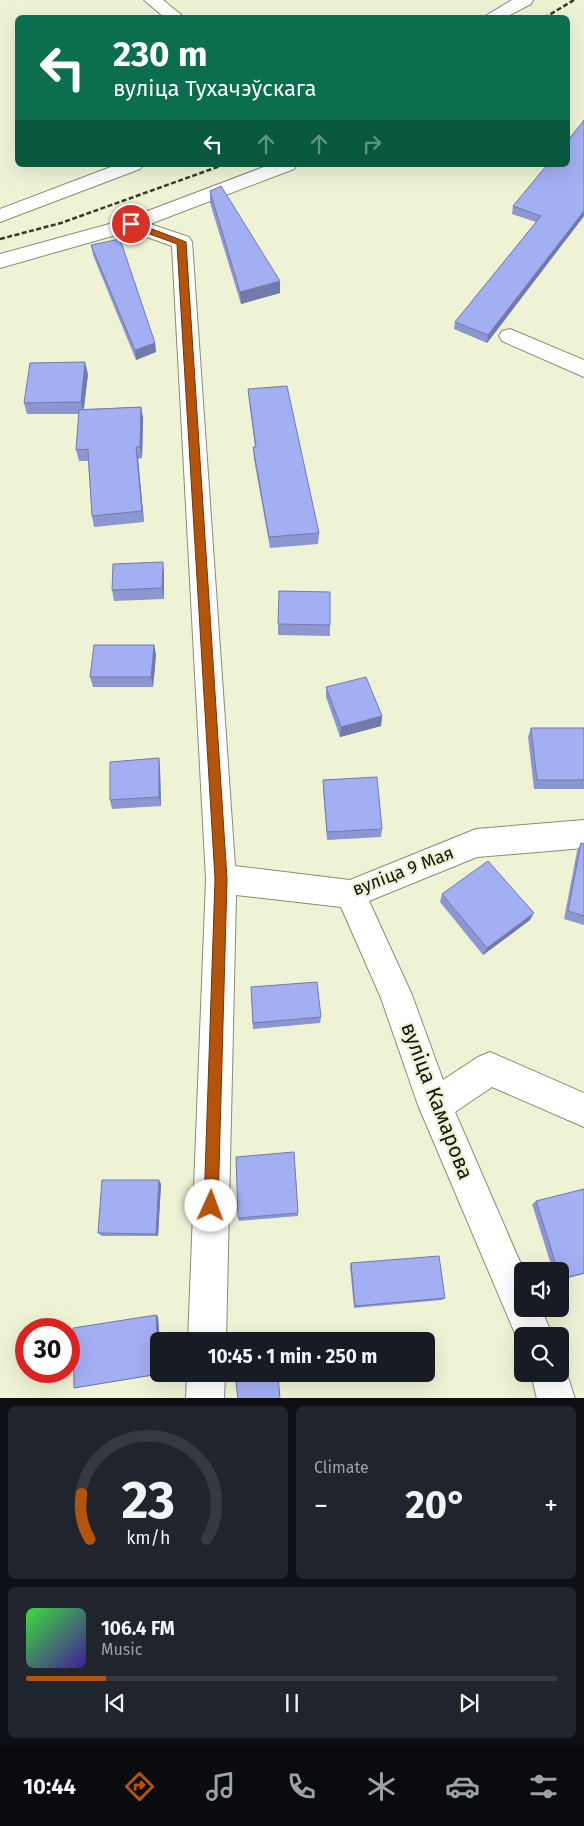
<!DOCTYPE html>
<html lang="en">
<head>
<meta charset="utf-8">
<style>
  :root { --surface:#171b24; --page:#20242c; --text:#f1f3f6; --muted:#9ea1a6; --line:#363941; --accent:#b45309 }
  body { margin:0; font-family:"Fira Sans",sans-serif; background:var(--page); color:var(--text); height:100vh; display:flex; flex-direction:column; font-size:19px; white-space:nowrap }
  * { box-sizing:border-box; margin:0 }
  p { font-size:16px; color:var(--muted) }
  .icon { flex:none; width:28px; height:28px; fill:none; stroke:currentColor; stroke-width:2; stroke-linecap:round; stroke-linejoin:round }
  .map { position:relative; height:1398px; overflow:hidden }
  .sheet { display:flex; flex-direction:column; gap:8px; padding:8px; background:#0d0f14; flex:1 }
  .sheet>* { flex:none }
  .top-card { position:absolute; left:15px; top:15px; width:555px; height:152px; border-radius:8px; box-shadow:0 5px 20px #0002; background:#0b6e4f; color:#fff; overflow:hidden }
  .fabs { position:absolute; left:514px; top:1262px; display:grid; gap:10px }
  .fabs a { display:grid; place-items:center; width:55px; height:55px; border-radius:8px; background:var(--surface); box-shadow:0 5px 20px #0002; font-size:25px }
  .speed { position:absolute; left:15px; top:1318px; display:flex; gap:10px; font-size:25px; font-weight:700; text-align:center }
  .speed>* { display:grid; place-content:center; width:65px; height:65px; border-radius:50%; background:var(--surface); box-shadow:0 5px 20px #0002; line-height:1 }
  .speed .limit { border:8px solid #d22; background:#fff; color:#111 }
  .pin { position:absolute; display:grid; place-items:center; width:42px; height:42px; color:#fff; margin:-21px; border:2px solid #fff; border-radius:50%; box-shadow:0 1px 5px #0007 }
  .me { position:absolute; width:55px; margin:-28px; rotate:2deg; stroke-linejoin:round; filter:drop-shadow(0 0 4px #0008) }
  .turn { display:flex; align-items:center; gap:18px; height:105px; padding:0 15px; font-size:22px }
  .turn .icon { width:65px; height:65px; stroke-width:2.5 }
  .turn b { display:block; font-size:35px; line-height:42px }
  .lanes { display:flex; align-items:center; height:48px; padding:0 15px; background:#0003; justify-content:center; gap:25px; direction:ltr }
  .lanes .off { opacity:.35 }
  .big { font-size:38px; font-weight:700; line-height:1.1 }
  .sheet .card { flex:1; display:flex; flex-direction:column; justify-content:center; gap:8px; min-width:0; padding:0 18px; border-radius:8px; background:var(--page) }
  .sheet .dial { align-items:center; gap:0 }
  .dial svg { height:130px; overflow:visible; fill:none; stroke:var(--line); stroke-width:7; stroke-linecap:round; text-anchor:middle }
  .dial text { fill:var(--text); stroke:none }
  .song { display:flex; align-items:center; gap:15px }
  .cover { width:60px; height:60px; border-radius:8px; background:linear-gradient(135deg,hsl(120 70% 55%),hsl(260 70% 35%)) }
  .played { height:5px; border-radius:2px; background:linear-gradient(90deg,var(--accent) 15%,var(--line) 15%) }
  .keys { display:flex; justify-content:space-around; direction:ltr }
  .heat { display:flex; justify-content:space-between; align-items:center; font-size:28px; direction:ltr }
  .sheet .tiles { flex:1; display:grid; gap:8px; grid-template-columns:1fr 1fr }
  .card:last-child { grid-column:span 2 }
  .trip { position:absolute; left:150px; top:1332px; width:285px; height:50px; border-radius:8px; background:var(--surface); box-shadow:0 5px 20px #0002; font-weight:700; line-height:50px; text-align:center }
  .tab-bar { display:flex; height:80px; justify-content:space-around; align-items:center; background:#090b0e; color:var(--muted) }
  .tab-bar .icon { width:35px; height:35px }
  .tab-bar .on { color:var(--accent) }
  .tab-bar b { font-size:22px; color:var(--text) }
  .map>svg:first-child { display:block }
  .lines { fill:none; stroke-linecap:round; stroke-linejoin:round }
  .minor-casing { stroke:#898d72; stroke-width:2 }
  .minor { fill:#fff; fill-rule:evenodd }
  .rail { stroke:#373a2d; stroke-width:2.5; stroke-dasharray:5 2.5; stroke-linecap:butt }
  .wall { fill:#8c96d1 }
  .shaded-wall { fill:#727aaa }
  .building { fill:#a3aff3; stroke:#727aaa }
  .route { fill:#b45309; stroke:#753606 }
  .labels { text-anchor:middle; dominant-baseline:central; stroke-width:4.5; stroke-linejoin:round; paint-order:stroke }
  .street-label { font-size:18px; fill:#16180e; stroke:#eff3d6 }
  .near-street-label { font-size:21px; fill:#16180e; stroke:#eff3d6 }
</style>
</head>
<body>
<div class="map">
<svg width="584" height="1399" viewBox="0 0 584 1399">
  <rect width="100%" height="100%" fill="#eff3d6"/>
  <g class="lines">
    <defs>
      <g id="minor">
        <path d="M 144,0 L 163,0 L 185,18 L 165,18 Z"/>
        <path d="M 512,0 L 533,0 L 531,4 L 504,18 L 482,18 Z"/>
        <path d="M 116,165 L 143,165 L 140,169 L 0,222 L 0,209 Z"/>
        <path d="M 269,165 L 297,165 L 294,169 L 150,224 L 189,237 L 192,242 L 235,866 L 350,880 L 476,829 L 584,820 L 584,848 L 477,857 L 369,901 L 412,995 L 443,1080 L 478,1057 L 490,1052 L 584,1093 L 584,1127 L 492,1087 L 455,1112 L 524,1271 L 522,1271 L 522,1309 L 541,1309 L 553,1336 L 522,1336 L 522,1350 L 418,1105 L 381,998 L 341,907 L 236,895 L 226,1341 L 188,1341 L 206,879 L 172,246 L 130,231 L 0,268 L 0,254 L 124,220 Z"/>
        <path d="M 510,329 L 584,360 L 584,377 L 502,341 L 499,336 L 502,331 Z"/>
        <path d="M 560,1359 L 563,1361 L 575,1399 L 537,1399 L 531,1374 L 560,1374 Z"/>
        <path d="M 187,1374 L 225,1374 L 224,1399 L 186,1399 Z"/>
      </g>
    </defs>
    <use href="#minor" class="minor-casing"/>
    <use href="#minor" class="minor"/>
    <g class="rail">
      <path d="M 544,18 L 574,0"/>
      <path d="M 0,239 L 61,223 L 223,165"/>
    </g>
  </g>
  <g class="wall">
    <path d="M 584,120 L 584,216 L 487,343 L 454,329 L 455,322 L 536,222 L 512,214 L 513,206 Z"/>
    <path d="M 210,191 L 280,281 L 280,293 L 241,304 L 210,203 Z"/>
    <path d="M 91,245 L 155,343 L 156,352 L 136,360 L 93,255 Z"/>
    <path d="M 88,374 L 84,409 L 141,407 L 143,418 L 142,458 L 138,459 L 144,522 L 94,527 L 92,516 L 88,461 L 79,461 L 76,450 L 79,414 L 27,414 L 24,403 Z"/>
    <path d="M 248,389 L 319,533 L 318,544 L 270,548 L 254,459 L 253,447 L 255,447 L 249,401 Z"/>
    <path d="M 164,572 L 164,599 L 114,601 L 112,590 Z"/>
    <path d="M 278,624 L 330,625 L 330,636 L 278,635 Z"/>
    <path d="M 154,645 L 156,655 L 153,687 L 93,687 L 90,677 Z"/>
    <path d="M 326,687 L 382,716 L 381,726 L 340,737 L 326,697 Z"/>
    <path d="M 531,728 L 584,728 L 584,789 L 534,789 L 528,737 Z"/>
    <path d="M 159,758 L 160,768 L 161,806 L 112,809 L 110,800 Z"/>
    <path d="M 323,780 L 382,829 L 381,837 L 327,840 L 323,789 Z"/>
    <path d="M 581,843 L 584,844 L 584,925 L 564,919 L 577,851 Z"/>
    <path d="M 442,894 L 530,920 L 483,955 L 440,902 Z"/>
    <path d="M 251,987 L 321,1017 L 320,1023 L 253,1029 Z"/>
    <path d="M 161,1184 L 158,1236 L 102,1236 L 98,1233 Z"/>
    <path d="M 584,1189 L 584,1274 L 560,1280 L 560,1271 L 553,1271 L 532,1204 L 536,1201 Z"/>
    <path d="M 298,1213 L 298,1216 L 239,1221 L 238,1218 Z"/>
    <path d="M 351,1263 L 445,1298 L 442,1300 L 354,1308 L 350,1266 Z"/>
    <path d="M 158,1316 L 159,1374 L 162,1374 L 74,1388 Z"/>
  </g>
  <g class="shaded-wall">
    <path d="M 584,211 L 584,216 L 487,343 L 488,335 Z"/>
    <path d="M 280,281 L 280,293 L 241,304 L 240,292 Z"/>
    <path d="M 155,343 L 156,352 L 136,360 L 135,350 Z"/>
    <path d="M 85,362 L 88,374 L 83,413 L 81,402 Z"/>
    <path d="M 141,407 L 143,418 L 142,458 L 140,447 Z"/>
    <path d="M 136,447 L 138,459 L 144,522 L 142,511 Z"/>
    <path d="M 163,562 L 164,572 L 164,599 L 162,588 Z"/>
    <path d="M 154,645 L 156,655 L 153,687 L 151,677 Z"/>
    <path d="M 382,716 L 381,726 L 340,737 L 341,727 Z"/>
    <path d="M 159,758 L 160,768 L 161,806 L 159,797 Z"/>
    <path d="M 534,913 L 530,920 L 483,955 L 487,948 Z"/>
    <path d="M 159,1180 L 161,1184 L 158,1236 L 156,1234 Z"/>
    <path d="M 156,1315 L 158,1316 L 160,1341 L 159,1341 L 159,1367 Z"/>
  </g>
  <g class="building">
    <path d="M 584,120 L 584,211 L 488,335 L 455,322 L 541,216 L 513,206 L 547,165 L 568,165 L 568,141 Z"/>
    <path d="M 221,186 L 280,281 L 240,292 L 210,191 Z"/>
    <path d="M 120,239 L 155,343 L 135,350 L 91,245 Z"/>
    <path d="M 85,362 L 81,402 L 24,403 L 30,363 Z"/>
    <path d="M 287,386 L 319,533 L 269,537 L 253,447 L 256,447 L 248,389 Z"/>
    <path d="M 141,407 L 140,447 L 136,447 L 142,511 L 92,516 L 88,449 L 76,450 L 79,410 Z"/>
    <path d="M 163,562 L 162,588 L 112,590 L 113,564 Z"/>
    <path d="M 279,591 L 330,592 L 330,625 L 278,624 Z"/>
    <path d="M 94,645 L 154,645 L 151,677 L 90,677 Z"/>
    <path d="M 366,677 L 382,716 L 341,727 L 326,687 Z"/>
    <path d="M 531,728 L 584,728 L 584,780 L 537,780 Z"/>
    <path d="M 159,758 L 159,797 L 110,800 L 110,762 Z"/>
    <path d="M 377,777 L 382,829 L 327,832 L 323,780 Z"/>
    <path d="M 581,843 L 584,844 L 584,916 L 568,911 Z"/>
    <path d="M 488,861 L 534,913 L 487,948 L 442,894 Z"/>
    <path d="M 317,982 L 321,1017 L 253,1023 L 251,987 Z"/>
    <path d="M 294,1152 L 298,1213 L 238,1218 L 236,1157 Z"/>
    <path d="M 102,1180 L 159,1180 L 156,1234 L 98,1233 Z"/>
    <path d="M 584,1189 L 584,1273 L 561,1279 L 560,1271 L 558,1271 L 536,1201 Z"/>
    <path d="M 439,1256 L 445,1298 L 355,1306 L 351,1263 Z"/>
    <path d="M 156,1315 L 159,1374 L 74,1388 L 73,1328 Z"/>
    <path d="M 242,1374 L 278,1374 L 280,1399 L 238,1399 L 235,1375 Z"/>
  </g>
  <path class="route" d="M 128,222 L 134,222 L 186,242 L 227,879 L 218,1206 L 216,1212 L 211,1214 L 206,1212 L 204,1206 L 215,879 L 177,244 L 128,226 Z"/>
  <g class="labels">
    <g class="street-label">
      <text transform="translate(403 871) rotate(-21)">вуліца 9 Мая</text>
    </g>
    <g class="near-street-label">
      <text transform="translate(437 1101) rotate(69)">вуліца Камарова</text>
    </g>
  </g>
</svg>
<div class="fabs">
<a><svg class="icon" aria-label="sound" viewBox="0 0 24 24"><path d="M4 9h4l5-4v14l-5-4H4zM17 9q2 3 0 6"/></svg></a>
<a><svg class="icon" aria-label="search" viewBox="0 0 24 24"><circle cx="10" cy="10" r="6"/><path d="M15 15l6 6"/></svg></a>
</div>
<div class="speed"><div class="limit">30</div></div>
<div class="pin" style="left:131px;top:224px;background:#d93025"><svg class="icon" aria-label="arrive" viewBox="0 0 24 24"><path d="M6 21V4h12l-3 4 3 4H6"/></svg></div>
<svg class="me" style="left:211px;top:1206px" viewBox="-20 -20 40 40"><circle r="19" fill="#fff"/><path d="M0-13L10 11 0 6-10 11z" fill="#b45309"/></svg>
<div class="trip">10:45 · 1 min · 250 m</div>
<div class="top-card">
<div class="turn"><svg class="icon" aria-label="left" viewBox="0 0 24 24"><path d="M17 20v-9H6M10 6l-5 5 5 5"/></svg><div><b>230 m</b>вуліца Тухачэўскага</div></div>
<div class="lanes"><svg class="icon" aria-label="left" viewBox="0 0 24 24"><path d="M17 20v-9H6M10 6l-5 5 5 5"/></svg><svg class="icon off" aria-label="ahead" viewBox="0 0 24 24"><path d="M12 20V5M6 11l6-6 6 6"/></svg><svg class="icon off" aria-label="ahead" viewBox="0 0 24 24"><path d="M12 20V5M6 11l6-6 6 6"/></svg><svg class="icon off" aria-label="right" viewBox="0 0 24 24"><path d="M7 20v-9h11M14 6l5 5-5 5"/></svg></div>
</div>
</div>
<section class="sheet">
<div class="tiles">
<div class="card dial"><svg viewBox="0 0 100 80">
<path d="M14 69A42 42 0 1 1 86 69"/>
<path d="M14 69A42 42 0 0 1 9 41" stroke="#b45309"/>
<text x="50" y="56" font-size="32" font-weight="700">23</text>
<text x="50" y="72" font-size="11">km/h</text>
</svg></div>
<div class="card"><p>Climate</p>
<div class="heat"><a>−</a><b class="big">20°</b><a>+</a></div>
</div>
<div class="card">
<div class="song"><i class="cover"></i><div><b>106.4 FM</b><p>Music</p></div></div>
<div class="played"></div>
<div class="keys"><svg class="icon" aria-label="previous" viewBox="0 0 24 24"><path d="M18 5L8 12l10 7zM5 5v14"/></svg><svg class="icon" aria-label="pause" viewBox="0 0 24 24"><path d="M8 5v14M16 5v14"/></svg><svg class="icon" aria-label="next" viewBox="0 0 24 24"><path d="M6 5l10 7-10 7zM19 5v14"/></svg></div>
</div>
</div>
</section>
<nav class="tab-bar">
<b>10:44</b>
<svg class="icon on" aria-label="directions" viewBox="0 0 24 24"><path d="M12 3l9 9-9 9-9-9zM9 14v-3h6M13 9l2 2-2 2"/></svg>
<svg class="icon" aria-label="music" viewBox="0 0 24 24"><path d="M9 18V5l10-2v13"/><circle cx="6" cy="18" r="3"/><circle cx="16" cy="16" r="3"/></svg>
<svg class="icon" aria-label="phone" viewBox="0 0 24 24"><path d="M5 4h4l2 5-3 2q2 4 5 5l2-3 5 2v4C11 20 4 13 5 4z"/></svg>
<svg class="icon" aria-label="climate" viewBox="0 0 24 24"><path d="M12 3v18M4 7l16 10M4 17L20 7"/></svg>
<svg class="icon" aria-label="car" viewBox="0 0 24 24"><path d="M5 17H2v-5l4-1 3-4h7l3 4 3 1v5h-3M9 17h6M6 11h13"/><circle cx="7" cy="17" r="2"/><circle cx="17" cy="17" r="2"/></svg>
<svg class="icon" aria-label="filters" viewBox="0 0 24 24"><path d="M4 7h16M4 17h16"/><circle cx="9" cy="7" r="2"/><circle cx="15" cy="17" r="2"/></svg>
</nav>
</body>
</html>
